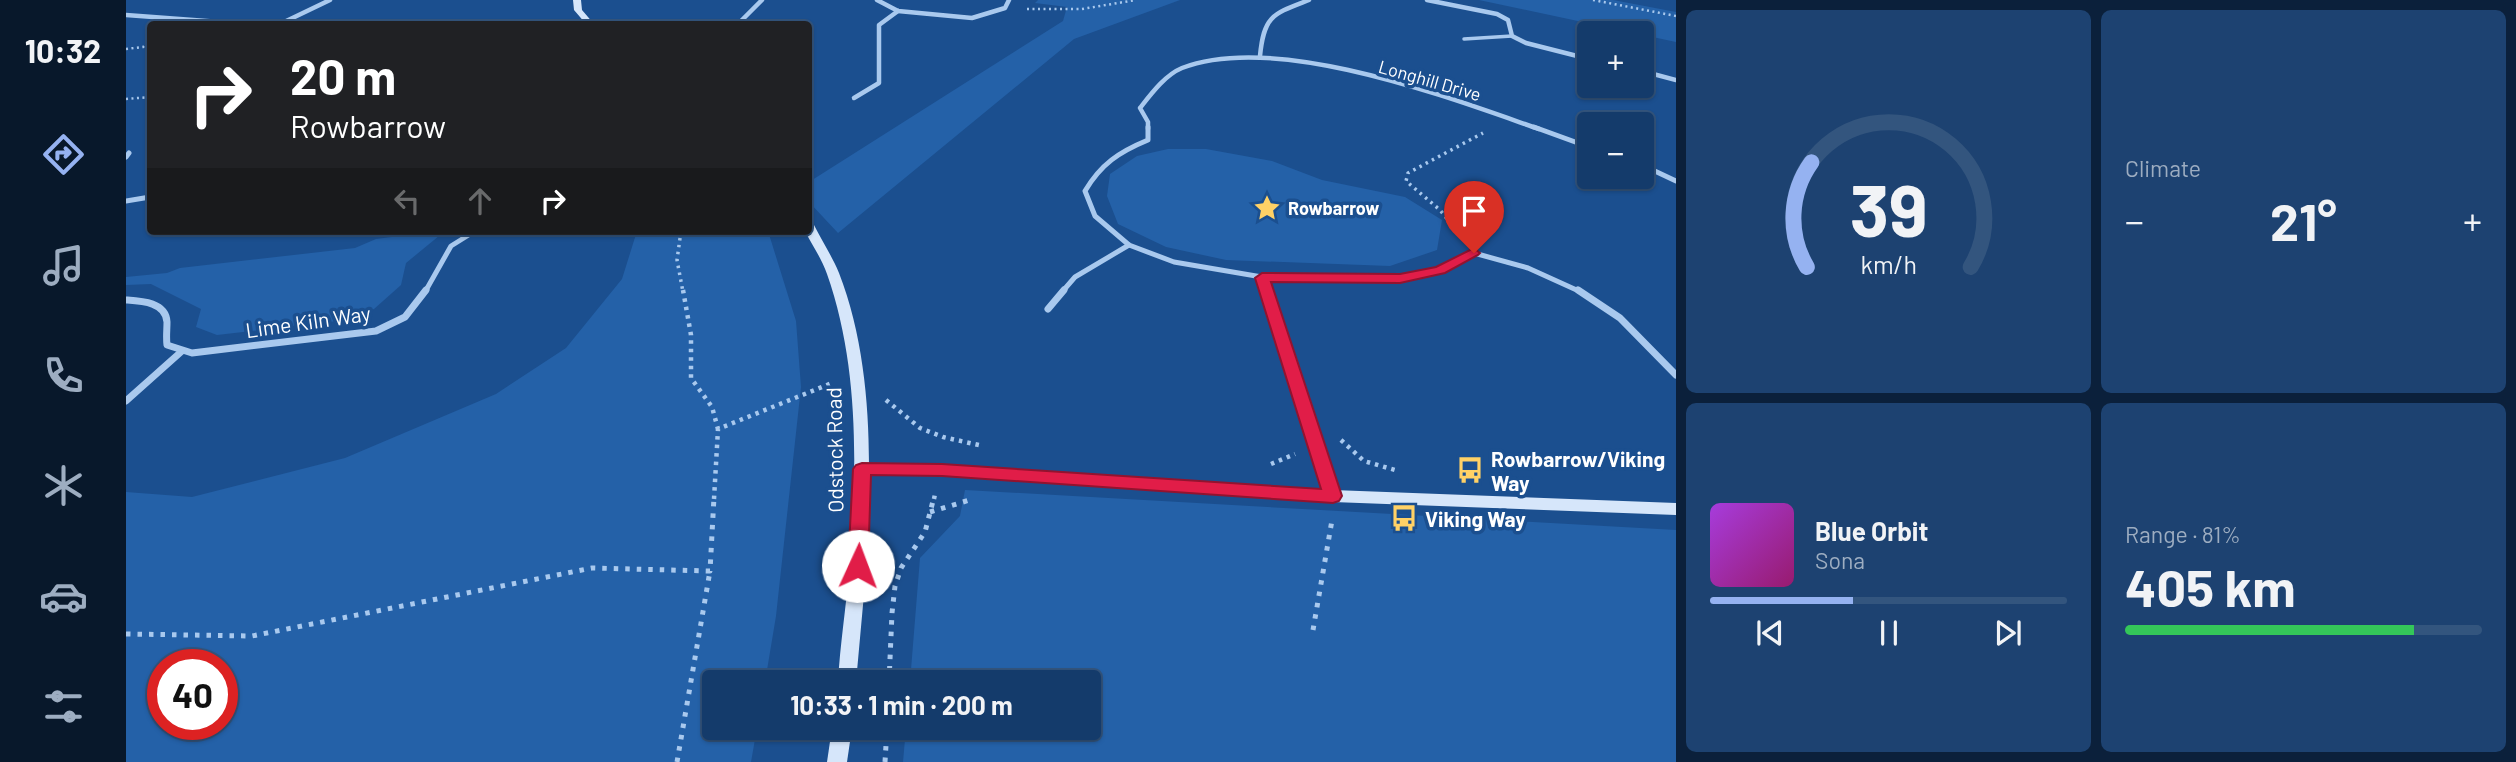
<!DOCTYPE html>
<html lang="en">
<head>
<meta charset="utf-8">
<style>
  :root { --surface:#143b6b; --page:#1d4271; --text:#f1f3f6; --muted:#9dadc1; --line:#33557e; --accent:#95b2f1 }
  body { margin:0; font-family:Barlow,sans-serif; background:var(--page); color:var(--text); height:100vh; display:flex; flex-direction:column; font-size:26px; white-space:nowrap }
  * { box-sizing:border-box; margin:0 }
  p { font-size:23px; color:var(--muted) }
  .icon { flex:none; width:38px; height:38px; fill:none; stroke:currentColor; stroke-width:2; stroke-linecap:round; stroke-linejoin:round }
  .map { position:relative; flex:1; overflow:hidden }
  .details { display:flex; flex-direction:column; gap:10px; padding:10px; background:#0b203b; width:840px }
  .details>* { flex:none }
  .hud { position:absolute; left:21px; top:21px; width:665px; height:214px; border-radius:7px; box-shadow:0 2px 5px #0004,0 0 0 2px var(--line); background:#202124; color:#fff; overflow:hidden }
  .controls { position:absolute; left:1451px; top:21px; display:grid; gap:14px }
  .controls a { display:grid; place-items:center; width:77px; height:77px; border-radius:7px; background:var(--surface); box-shadow:0 2px 5px #0004,0 0 0 2px var(--line); font-size:35px }
  .speed { position:absolute; left:21px; top:649px; display:flex; gap:14px; font-size:35px; font-weight:700; text-align:center }
  .speed>* { display:grid; place-content:center; width:91px; height:91px; border-radius:50%; background:var(--surface); box-shadow:0 2px 5px #0004,0 0 0 2px var(--line); line-height:1 }
  .speed .limit { border:10px solid #d22; background:#fff; color:#111 }
  .pin { position:absolute; display:grid; place-items:center; width:60px; height:60px; color:#fff; margin:-72px -30px; border-radius:50% 50% 50% 0; rotate:-45deg; box-shadow:0 0 7px #0007 }
  .pin .icon { rotate:45deg }
  .me { position:absolute; width:77px; margin:-38px; rotate:2deg; stroke-linejoin:round; filter:drop-shadow(0 0 5px #0008) }
  .turn { display:flex; align-items:center; gap:24px; height:147px; padding:0 28px; font-size:32px }
  .turn .icon { width:91px; height:91px; stroke-width:2.5 }
  .turn b { display:block; font-size:49px; line-height:60px }
  .lanes { display:flex; align-items:center; height:66px; padding:0 28px; background:#0003; justify-content:center; gap:35px; direction:ltr }
  .lanes .off { opacity:.35 }
  .big { font-size:52px; font-weight:700; line-height:1.1 }
  .details .tile { flex:1; display:flex; flex-direction:column; justify-content:center; gap:10px; min-width:0; padding:0 24px; border-radius:10px; background:var(--page) }
  .details .dial { align-items:center; gap:0 }
  .dial svg { height:182px; overflow:visible; fill:none; stroke:var(--line); stroke-width:7; stroke-linecap:round; text-anchor:middle }
  .dial text { fill:var(--text); stroke:none }
  .song { display:flex; align-items:center; gap:21px }
  .cover { width:84px; height:84px; border-radius:10px; background:linear-gradient(135deg,hsl(280 70% 55%),hsl(320 70% 35%)) }
  .played { height:7px; border-radius:4px; background:linear-gradient(90deg,var(--accent) 40%,var(--line) 40%) }
  .keys { display:flex; justify-content:space-around; direction:ltr }
  .heat { display:flex; justify-content:space-between; align-items:center; font-size:38px; direction:ltr }
  .charge { height:10px; border-radius:5px; background:linear-gradient(90deg,#34c759 81%,var(--line) 0) }
  .details .tiles { flex:1; display:grid; gap:10px; grid-template-columns:repeat(2,1fr) }
  .trip { position:absolute; left:576px; top:670px; width:399px; height:70px; border-radius:7px; background:var(--surface); box-shadow:0 2px 5px #0004,0 0 0 2px var(--line); font-weight:700; line-height:70px; text-align:center }
  main { display:flex; flex:1; min-height:0 }
  .tabs { display:flex; flex-direction:column; width:126px; justify-content:space-around; align-items:center; background:#08182b; color:var(--muted) }
  .tabs .icon { width:49px; height:49px }
  .tabs .active { color:var(--accent) }
  .tabs b { font-size:32px; color:var(--text) }
  .map>svg:first-child { display:block }
  .green { fill:#2461a8; fill-rule:evenodd }
  .lines { fill:none; stroke-linecap:round; stroke-linejoin:round }
  .path-far3 { stroke:#a9c9ee; stroke-width:2.5; stroke-dasharray:2 3.5; stroke-linecap:butt }
  .path-far2 { stroke:#a9c9ee; stroke-width:3.5; stroke-dasharray:2.5 4.5; stroke-linecap:butt }
  .path-far1 { stroke:#a9c9ee; stroke-width:4.5; stroke-dasharray:3.5 5; stroke-linecap:butt }
  .path { stroke:#a9c9ee; stroke-width:5; stroke-dasharray:4.5 7; stroke-linecap:butt }
  .lane { stroke:#a9c9ee; stroke-width:3.5 }
  .street-far2 { stroke:#a9c9ee; stroke-width:4.5 }
  .street-far1 { stroke:#a9c9ee; stroke-width:5 }
  .street { stroke:#a9c9ee; stroke-width:7 }
  .secondary { fill:#d6e6fa; fill-rule:evenodd }
  .route { fill:#e11d48; stroke:#92132f; stroke-width:2 }
  .labels { text-anchor:middle; dominant-baseline:central; stroke-width:7; stroke-linejoin:round; paint-order:stroke }
  .far-street-label { font-size:18px; fill:#fff; stroke:#1b4f8f }
  .far-poi-label { font-size:18px; font-weight:bold; fill:#fff; stroke:#1b4f8f; text-anchor:start }
  .street-label { font-size:21px; fill:#fff; stroke:#1b4f8f }
  .poi-label { font-size:21px; font-weight:bold; fill:#fff; stroke:#1b4f8f; text-anchor:start }
</style>
</head>
<body>
<main>
<nav class="tabs">
<b>10:32</b>
<svg class="icon active" aria-label="directions" viewBox="0 0 24 24"><path d="M12 3l9 9-9 9-9-9zM9 14v-3h6M13 9l2 2-2 2"/></svg>
<svg class="icon" aria-label="music" viewBox="0 0 24 24"><path d="M9 18V5l10-2v13"/><circle cx="6" cy="18" r="3"/><circle cx="16" cy="16" r="3"/></svg>
<svg class="icon" aria-label="phone" viewBox="0 0 24 24"><path d="M5 4h4l2 5-3 2q2 4 5 5l2-3 5 2v4C11 20 4 13 5 4z"/></svg>
<svg class="icon" aria-label="climate" viewBox="0 0 24 24"><path d="M12 3v18M4 7l16 10M4 17L20 7"/></svg>
<svg class="icon" aria-label="car" viewBox="0 0 24 24"><path d="M5 17H2v-5l4-1 3-4h7l3 4 3 1v5h-3M9 17h6M6 11h13"/><circle cx="7" cy="17" r="2"/><circle cx="17" cy="17" r="2"/></svg>
<svg class="icon" aria-label="filters" viewBox="0 0 24 24"><path d="M4 7h16M4 17h16"/><circle cx="9" cy="7" r="2"/><circle cx="15" cy="17" r="2"/></svg>
</nav>
<div class="map">
<svg width="1550" height="762" viewBox="0 0 1550 762">
  <rect width="100%" height="100%" fill="#1b4f8f"/>
  <g class="green">
    <path d="M 912,0 L 1054,0 L 948,39 L 712,233 L 683,202 L 683,182 L 937,21 L 941,7 L 909,3 Z"/>
    <path d="M 1353,0 L 1487,0 L 1550,12 L 1550,42 Z"/>
    <path d="M 1042,149 L 1080,149 L 1146,161 L 1196,180 L 1279,197 L 1316,220 L 1311,250 L 1264,266 L 1100,260 L 1040,247 L 992,224 L 981,196 L 984,174 L 1011,156 Z"/>
    <path d="M 290,231 L 319,231 L 280,263 L 275,285 L 248,309 L 211,321 L 91,335 L 70,327 L 75,309 L 25,284 L 0,285 L 0,277 L 41,273 L 54,268 L 229,248 L 250,239 L 281,235 Z"/>
    <path d="M 511,231 L 642,231 L 670,321 L 675,387 L 650,616 L 639,682 L 588,682 L 588,728 L 631,728 L 625,762 L 0,762 L 0,492 L 66,497 L 219,458 L 370,394 L 440,348 L 496,279 ZM 96,665 L 96,724 L 37,724 L 37,665 Z"/>
    <path d="M 839,490 L 1550,530 L 1550,762 L 777,762 L 780,728 L 962,728 L 962,682 L 784,682 L 794,558 L 834,516 Z"/>
  </g>
  <g class="lines">
    <g class="path-far3">
      <path d="M 1467,0 L 1550,16"/>
      <path d="M 901,9 L 956,9 L 1010,0"/>
      <path d="M 0,49 L 17,47 L 24,41"/>
      <path d="M 0,99 L 24,97"/>
    </g>
    <g class="path-far2">
      <path d="M 555,231 L 551,260 L 557,292"/>
      <path d="M 1334,235 L 1314,210 L 1280,181 L 1282,173 L 1357,133"/>
    </g>
    <g class="path-far1">
      <path d="M 557,290 L 565,335 L 565,378 L 586,407 L 592,429"/>
      <path d="M 760,400 L 794,428 L 817,437 L 857,446"/>
      <path d="M 1215,440 L 1238,461 L 1269,470"/>
      <path d="M 1145,464 L 1169,454"/>
      <path d="M 588,499 L 592,429 L 706,383"/>
      <path d="M 808,499 L 809,494"/>
    </g>
    <g class="path">
      <path d="M 804,512 L 847,499"/>
      <path d="M 1187,630 L 1206,520"/>
      <path d="M 0,634 L 126,636 L 466,568 L 584,571 L 588,497"/>
      <path d="M 763,682 L 766,613 L 769,586 L 775,568 L 799,532 L 808,497"/>
      <path d="M 551,762 L 584,571"/>
      <path d="M 759,762 L 761,728"/>
    </g>
    <path class="lane" d="M 1338,39 L 1386,36"/>
    <g class="street-far2">
      <path d="M 751,0 L 772,11 L 846,18 L 879,8 L 883,0"/>
      <path d="M 1301,0 L 1371,14 L 1382,20 L 1386,36 L 1400,43 L 1463,59"/>
      <path d="M 0,15 L 121,24"/>
      <path d="M 154,24 L 204,0"/>
      <path d="M 612,24 L 636,0"/>
      <path d="M 1134,56 C 1138,15 1147,14 1183,0"/>
      <path d="M 1516,71 L 1550,80"/>
      <path d="M 728,98 L 753,83 L 753,25 L 772,11"/>
      <path d="M 1022,129 L 1022,122 L 1014,108 C 1025,94 1039,75 1056,68 C 1150,32 1321,97 1413,129"/>
    </g>
    <g class="street-far1">
      <path d="M 1022,127 L 1022,140 C 993,152 975,164 959,191 L 969,216 L 1003,245 L 1048,262 L 1136,277 L 1274,278 L 1314,270 L 1348,253 L 1402,268 L 1455,292"/>
      <path d="M 1408,127 L 1463,147"/>
      <path d="M 0,157 L 3,153"/>
      <path d="M 1516,165 L 1550,181"/>
      <path d="M 0,201 L 24,197"/>
      <path d="M 1136,277 L 1141,292"/>
      <path d="M 299,292 L 325,246 L 349,231"/>
      <path d="M 936,292 L 949,277 L 1003,245"/>
    </g>
    <g class="street">
      <path d="M 1140,290 L 1207,496"/>
      <path d="M 1452,290 L 1494,318 L 1550,375"/>
      <path d="M 0,300 C 15,301 40,302 41,322 C 41,330 40,337 41,345 L 66,353 L 250,331 L 279,317 L 300,290"/>
      <path d="M 922,309 L 938,290"/>
      <path d="M 0,401 L 56,351"/>
    </g>
    <g class="secondary">
      <path d="M 447,0 L 455,0 L 456,10 L 468,24 L 460,24 L 448,10 Z"/>
      <path d="M 682,222 L 688,225 C 696,241 706,256 713,273 C 736,332 743,400 743,464 L 816,465 L 1207,490 L 1550,503 L 1550,515 L 1207,502 L 816,475 L 743,475 L 740,572 L 730,682 L 712,682 C 714,645 720,608 723,571 C 731,472 734,368 701,274 C 696,259 686,245 679,231 L 682,231 Z"/>
      <path d="M 706,728 L 726,728 L 721,762 L 701,762 Z"/>
    </g>
  </g>
  <path class="route" d="M 1348,248 L 1354,253 L 1352,255 L 1319,273 L 1274,283 L 1145,282 L 1216,496 L 1213,501 L 1207,503 L 816,476 L 745,475 L 742,566 L 739,571 L 732,574 L 725,571 L 722,566 L 727,469 L 730,465 L 736,463 L 816,464 L 1195,489 L 1129,278 L 1136,273 L 1274,274 L 1310,267 Z"/>
  <defs>
    <symbol id="sight-bare" viewBox="-9 -9 18 18"><path d="M0-6L1.8-2.2L6-1.7L2.9 1.2L3.7 5.4L0 3.3L-3.7 5.4L-2.9 1.2L-6-1.7L-1.8-2.2Z" fill="#ffd166" stroke="#1b4f8f" stroke-width="2.5" paint-order="stroke"/></symbol>
    <symbol id="bus-bare" viewBox="-9 -9 18 18"><path d="M-5-6H5V4H4V6H2V4H-2V6H-4V4H-5ZM-3.5-4V0h7V-4ZM-3.5 1.2v1.5H-2V1.2ZM2 1.2v1.5H3.5V1.2Z" fill="#ffd166" stroke="#1b4f8f" stroke-width="2.5" paint-order="stroke"/></symbol>
  </defs>
  <g fill-rule="evenodd">
    <use href="#sight-bare" x="1122" y="189" width="38" height="38"/>
    <use href="#bus-bare" x="1325" y="451" width="38" height="38"/>
    <use href="#bus-bare" x="1259" y="499" width="38" height="38"/>
  </g>
  <g class="labels">
    <g class="far-street-label">
      <text transform="translate(1304 80) rotate(16)">Longhill Drive</text>
    </g>
    <g class="far-poi-label">
      <text x="1162" y="208">Rowbarrow</text>
    </g>
    <g class="street-label">
      <text transform="translate(182 321) rotate(-8)">Lime Kiln Way</text>
      <text transform="translate(708 450) rotate(-91)">Odstock Road</text>
    </g>
    <g class="poi-label">
      <text x="1365" y="458">Rowbarrow/Viking<tspan x="1365" dy="24">Way</tspan></text>
      <text x="1299" y="518">Viking Way</text>
    </g>
  </g>
</svg>
<div class="controls">
<a>+</a>
<a>−</a>
</div>
<div class="speed"><div class="limit">40</div></div>
<div class="pin" style="left:1348px;top:253px;background:#d93025"><svg class="icon" aria-label="arrive" viewBox="0 0 24 24"><path d="M6 21V4h12l-3 4 3 4H6"/></svg></div>
<svg class="me" style="left:732px;top:566px" viewBox="-20 -20 40 40"><circle r="19" fill="#fff"/><path d="M0-13L10 11 0 6-10 11z" fill="#e11d48"/></svg>
<div class="trip">10:33 · 1 min · 200 m</div>
<div class="hud">
<div class="turn"><svg class="icon" aria-label="right" viewBox="0 0 24 24"><path d="M7 20v-9h11M14 6l5 5-5 5"/></svg><div><b>20 m</b>Rowbarrow</div></div>
<div class="lanes"><svg class="icon off" aria-label="left" viewBox="0 0 24 24"><path d="M17 20v-9H6M10 6l-5 5 5 5"/></svg><svg class="icon off" aria-label="ahead" viewBox="0 0 24 24"><path d="M12 20V5M6 11l6-6 6 6"/></svg><svg class="icon" aria-label="right" viewBox="0 0 24 24"><path d="M7 20v-9h11M14 6l5 5-5 5"/></svg></div>
</div>
</div>
<section class="details">
<div class="tiles">
<div class="tile dial"><svg viewBox="0 0 100 80">
<path d="M14 69A42 42 0 1 1 86 69"/>
<path d="M14 69A42 42 0 0 1 16 23" stroke="#95b2f1"/>
<text x="50" y="56" font-size="32" font-weight="700">39</text>
<text x="50" y="72" font-size="11">km/h</text>
</svg></div>
<div class="tile"><p>Climate</p>
<div class="heat"><a>−</a><b class="big">21°</b><a>+</a></div>
</div>
<div class="tile">
<div class="song"><i class="cover"></i><div><b>Blue Orbit</b><p>Sona</p></div></div>
<div class="played"></div>
<div class="keys"><svg class="icon" aria-label="previous" viewBox="0 0 24 24"><path d="M18 5L8 12l10 7zM5 5v14"/></svg><svg class="icon" aria-label="pause" viewBox="0 0 24 24"><path d="M8 5v14M16 5v14"/></svg><svg class="icon" aria-label="next" viewBox="0 0 24 24"><path d="M6 5l10 7-10 7zM19 5v14"/></svg></div>
</div>
<div class="tile"><p>Range · 81%</p><b class="big">405 km</b><div class="charge"></div></div>
</div>
</section>
</main>
</body>
</html>
